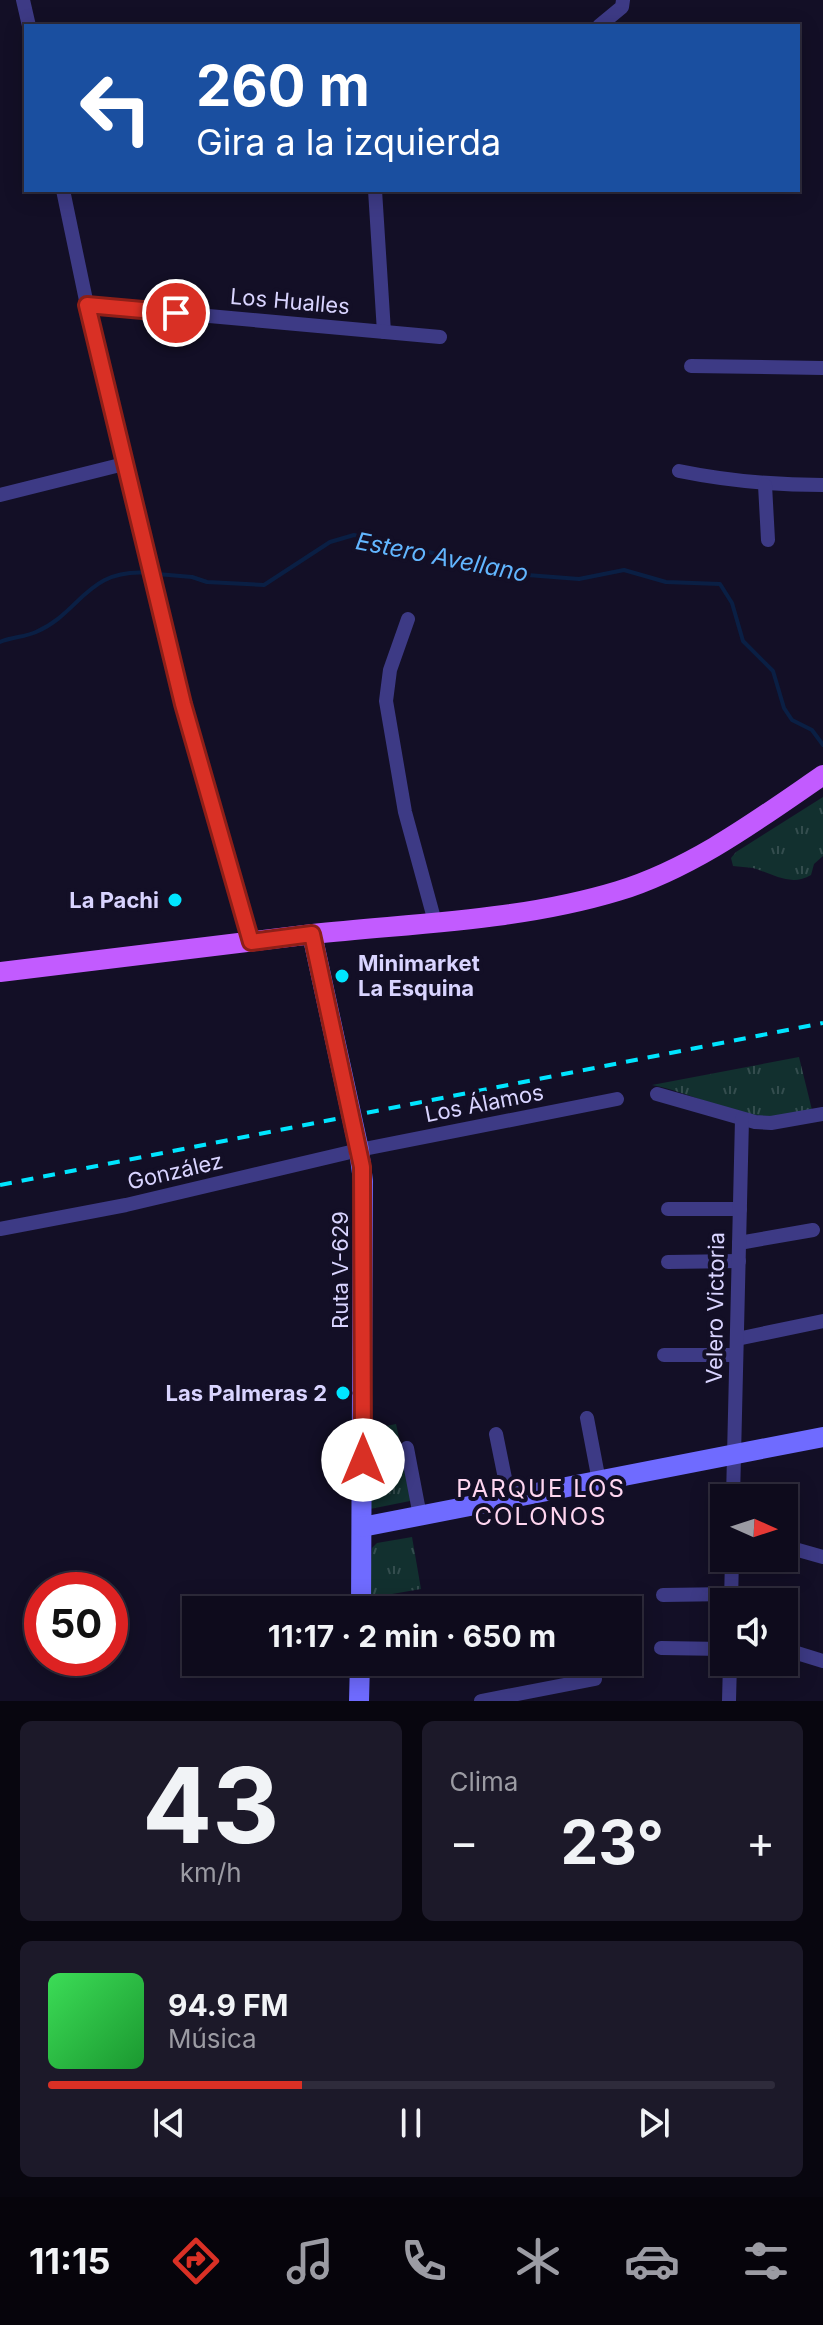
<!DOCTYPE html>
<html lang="es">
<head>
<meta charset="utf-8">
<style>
  :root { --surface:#0e0b1c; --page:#1c1929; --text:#f1f3f6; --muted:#9b9ba3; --line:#2e2b3b; --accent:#d93025 }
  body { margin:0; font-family:Inter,sans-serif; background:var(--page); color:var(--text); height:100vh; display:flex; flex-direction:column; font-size:30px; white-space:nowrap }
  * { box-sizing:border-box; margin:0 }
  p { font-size:26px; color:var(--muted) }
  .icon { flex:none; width:44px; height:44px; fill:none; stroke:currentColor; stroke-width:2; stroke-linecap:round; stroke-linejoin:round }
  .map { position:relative; height:1701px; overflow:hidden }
  .side { display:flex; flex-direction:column; gap:20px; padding:20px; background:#08060f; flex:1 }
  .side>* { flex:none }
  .top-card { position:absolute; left:24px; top:24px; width:776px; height:168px; border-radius:0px; box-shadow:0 4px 20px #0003,0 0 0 2px var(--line); background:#1a4fa0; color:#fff; overflow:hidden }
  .needle { width:52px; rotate:93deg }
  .controls { position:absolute; left:710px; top:1484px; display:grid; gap:16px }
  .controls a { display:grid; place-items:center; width:88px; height:88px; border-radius:0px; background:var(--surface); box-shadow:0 4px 20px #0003,0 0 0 2px var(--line); font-size:40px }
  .speed { position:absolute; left:24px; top:1572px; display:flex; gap:16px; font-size:40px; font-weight:700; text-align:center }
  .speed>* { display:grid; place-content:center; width:104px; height:104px; border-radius:50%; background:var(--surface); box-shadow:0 4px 20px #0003,0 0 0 2px var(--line); line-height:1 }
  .speed .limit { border:12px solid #d22; background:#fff; color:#111 }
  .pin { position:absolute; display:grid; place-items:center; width:68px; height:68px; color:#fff; margin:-34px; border:4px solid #fff; border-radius:50%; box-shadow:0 2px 8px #0007 }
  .me { position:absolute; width:88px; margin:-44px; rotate:0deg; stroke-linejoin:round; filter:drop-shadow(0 0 6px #0008) }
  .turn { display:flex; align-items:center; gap:28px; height:168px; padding:0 40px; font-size:36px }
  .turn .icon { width:104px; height:104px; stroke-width:2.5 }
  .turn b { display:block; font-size:56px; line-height:68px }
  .big { font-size:60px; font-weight:700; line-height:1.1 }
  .side .widget { flex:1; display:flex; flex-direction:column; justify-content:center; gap:12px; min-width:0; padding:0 28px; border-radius:12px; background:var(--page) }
  .side .dial { align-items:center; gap:0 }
  .dial b { font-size:104px; line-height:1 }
  .song { display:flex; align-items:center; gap:24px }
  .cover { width:96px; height:96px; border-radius:12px; background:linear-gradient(135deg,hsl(130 70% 55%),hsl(130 70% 35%)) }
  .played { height:8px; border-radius:4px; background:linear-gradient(90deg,var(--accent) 35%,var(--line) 35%) }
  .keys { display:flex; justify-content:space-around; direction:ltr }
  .heat { display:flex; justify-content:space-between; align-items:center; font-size:44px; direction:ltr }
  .side .tiles { flex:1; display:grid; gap:20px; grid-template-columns:1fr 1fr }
  .widget:last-child { grid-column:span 2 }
  .trip { position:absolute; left:182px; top:1596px; width:460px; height:80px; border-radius:0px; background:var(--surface); box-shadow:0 4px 20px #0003,0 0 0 2px var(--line); font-weight:700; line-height:80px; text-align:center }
  .tabs { display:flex; height:128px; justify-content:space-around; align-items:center; background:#06040b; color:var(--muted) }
  .tabs .icon { width:56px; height:56px }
  .tabs .active { color:var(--accent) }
  .tabs b { font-size:36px; color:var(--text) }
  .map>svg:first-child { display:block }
  .grass { fill:url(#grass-tufts) }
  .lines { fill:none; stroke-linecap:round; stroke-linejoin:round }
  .stream { stroke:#0a1f44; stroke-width:4 }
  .street { stroke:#3d3a85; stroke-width:14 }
  .secondary { stroke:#6f6bff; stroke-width:20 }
  .primary { stroke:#c25bff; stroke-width:20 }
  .rail { stroke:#00e5ff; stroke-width:4; stroke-dasharray:12 10; stroke-linecap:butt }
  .route-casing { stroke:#8d1f18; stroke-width:20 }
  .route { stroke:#d93025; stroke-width:14 }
  .poi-dot { fill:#00e5ff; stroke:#130f26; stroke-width:3 }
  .labels { text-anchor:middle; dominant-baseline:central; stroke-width:8; stroke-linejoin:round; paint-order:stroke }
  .street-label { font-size:22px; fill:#d9d4ff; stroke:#130f26 }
  .poi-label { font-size:22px; font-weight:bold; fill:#d9d4ff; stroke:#130f26; text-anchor:end }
  .water-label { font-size:24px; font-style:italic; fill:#62b6ff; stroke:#130f26 }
  .neighbourhood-label { font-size:24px; letter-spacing:2px; fill:#ffd6f0; stroke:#130f26 }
</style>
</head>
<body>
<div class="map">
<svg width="823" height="1701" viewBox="0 0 823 1701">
  <defs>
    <pattern id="grass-tufts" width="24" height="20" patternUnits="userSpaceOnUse" patternTransform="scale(2)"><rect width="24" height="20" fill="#12302f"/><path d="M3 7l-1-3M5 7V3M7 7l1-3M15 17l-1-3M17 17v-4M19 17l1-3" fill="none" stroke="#344d4e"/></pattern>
  </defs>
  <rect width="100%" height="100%" fill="#130f26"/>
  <g class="grass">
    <path d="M 823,797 L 823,856 L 814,864 L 811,875 C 791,887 773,874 753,868 C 747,867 739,867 733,866 L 731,858 L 736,852 Z"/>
    <path d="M 799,1057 L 812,1110 C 795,1113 779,1117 762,1116 C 724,1113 690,1092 652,1085 Z"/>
    <path d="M 396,1424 L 412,1496 L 410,1501 L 370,1509 L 372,1429 Z"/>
    <path d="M 412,1537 L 421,1589 L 369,1598 L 372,1548 L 377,1543 Z"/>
  </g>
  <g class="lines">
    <g class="stream">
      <path d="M 157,574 L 192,577 L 207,582 L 264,585 L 330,542 L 354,535 L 429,552 L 502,573 L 579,579 L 624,570 L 666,582 L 720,584 L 732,603 L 743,641 L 773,671 L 784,708 L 792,720 L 812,730 L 823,745"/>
      <path d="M 0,642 C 12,637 25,637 36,632 C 82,612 86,568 149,573"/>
    </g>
    <g class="street">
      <path d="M 23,0 L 29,26"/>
      <path d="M 599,26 L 622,7 L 623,0"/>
      <path d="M 63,190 L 87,305 L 183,704 L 251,942"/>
      <path d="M 375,190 L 384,332"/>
      <path d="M 87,305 L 440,337"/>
      <path d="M 691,366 L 823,368"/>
      <path d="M 679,471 C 728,481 774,485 823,485"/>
      <path d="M 765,485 L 768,540"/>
      <path d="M 0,495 L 124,464"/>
      <path d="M 408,619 L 390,670 L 386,701 L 405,812 L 435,922"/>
      <path d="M 657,1094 L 755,1122 L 771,1123 L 823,1114"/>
      <path d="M 668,1209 L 740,1209"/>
      <path d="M 0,1229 L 126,1205 L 359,1150 L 617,1099"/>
      <path d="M 739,1243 L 813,1230"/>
      <path d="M 668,1262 L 739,1261"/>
      <path d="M 737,1339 L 823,1321"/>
      <path d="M 664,1355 L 736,1355"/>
      <path d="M 587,1418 L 599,1481"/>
      <path d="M 496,1434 L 509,1498"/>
      <path d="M 407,1448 L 420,1516"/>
      <path d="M 733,1498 L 742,1119"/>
      <path d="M 784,1546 L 823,1557"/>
      <path d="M 663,1595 L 731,1594"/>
      <path d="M 731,1602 L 732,1558"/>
      <path d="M 558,1610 L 600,1603"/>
      <path d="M 661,1648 L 724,1649"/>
      <path d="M 784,1649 L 823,1661"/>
      <path d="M 481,1701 L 595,1679"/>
      <path d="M 729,1701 L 730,1662"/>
    </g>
    <g class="secondary">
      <path d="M 312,934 L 359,1150 L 363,1181 L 361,1610"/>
      <path d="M 362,1527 L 823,1437"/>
      <path d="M 359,1701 L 360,1662"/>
    </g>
    <path class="primary" d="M 0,972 C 104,959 208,946 313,934 C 415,923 519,921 618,891 C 693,868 759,819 823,775"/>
    <path class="rail" d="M 0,1185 L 823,1023"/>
  </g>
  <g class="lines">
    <defs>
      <path id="route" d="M 176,313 L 87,305 L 183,704 L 251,942 L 312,934 L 362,1167 L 363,1460"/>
    </defs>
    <use href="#route" class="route-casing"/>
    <use href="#route" class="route"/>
  </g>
  <g class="poi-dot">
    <circle cx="175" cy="900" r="8"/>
    <circle cx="342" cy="976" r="8"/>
    <circle cx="343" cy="1393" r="8"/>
  </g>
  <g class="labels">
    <g class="street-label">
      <text transform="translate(290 301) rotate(5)">Los Hualles</text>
      <text transform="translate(484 1103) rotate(-11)">Los Álamos</text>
      <text transform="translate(175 1171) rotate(-13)">González</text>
      <text transform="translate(340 1270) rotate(-90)">Ruta V-629</text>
      <text transform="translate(715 1308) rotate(-89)">Velero Victoria</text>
    </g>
    <g class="poi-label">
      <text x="159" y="900">La Pachi</text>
      <text x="358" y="963" text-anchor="start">Minimarket<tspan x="358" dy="25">La Esquina</tspan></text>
      <text x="327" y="1393">Las Palmeras 2</text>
    </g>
    <g class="water-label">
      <text transform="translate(442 557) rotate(11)">Estero Avellano</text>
    </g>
    <g class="neighbourhood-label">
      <text x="541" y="1488">PARQUE LOS<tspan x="541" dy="28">COLONOS</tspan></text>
    </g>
  </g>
</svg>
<div class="controls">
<a><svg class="needle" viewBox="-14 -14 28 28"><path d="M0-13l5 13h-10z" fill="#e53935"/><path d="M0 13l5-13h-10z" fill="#9b9ba3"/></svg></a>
<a><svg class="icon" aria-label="sound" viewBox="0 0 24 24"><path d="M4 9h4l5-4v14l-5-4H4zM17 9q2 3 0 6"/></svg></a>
</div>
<div class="speed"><div class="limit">50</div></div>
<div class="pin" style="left:176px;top:313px;background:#d93025"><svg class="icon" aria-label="arrive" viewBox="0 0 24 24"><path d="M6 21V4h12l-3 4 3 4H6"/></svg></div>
<svg class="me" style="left:363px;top:1460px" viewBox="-20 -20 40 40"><circle r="19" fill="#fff"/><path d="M0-13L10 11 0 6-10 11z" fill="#d93025"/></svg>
<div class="trip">11:17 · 2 min · 650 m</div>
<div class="top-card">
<div class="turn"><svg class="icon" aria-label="left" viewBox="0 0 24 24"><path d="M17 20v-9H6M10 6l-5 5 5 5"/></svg><div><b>260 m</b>Gira a la izquierda</div></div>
</div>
</div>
<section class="side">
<div class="tiles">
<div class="widget dial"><b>43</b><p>km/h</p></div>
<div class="widget"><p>Clima</p>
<div class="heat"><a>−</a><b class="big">23°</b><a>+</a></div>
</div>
<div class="widget">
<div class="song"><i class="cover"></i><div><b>94.9 FM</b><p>Música</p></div></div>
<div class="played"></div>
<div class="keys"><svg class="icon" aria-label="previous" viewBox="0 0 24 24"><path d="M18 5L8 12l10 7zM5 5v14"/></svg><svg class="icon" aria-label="pause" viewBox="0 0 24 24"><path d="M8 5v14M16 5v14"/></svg><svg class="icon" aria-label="next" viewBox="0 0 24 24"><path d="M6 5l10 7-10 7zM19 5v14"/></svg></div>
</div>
</div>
</section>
<nav class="tabs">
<b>11:15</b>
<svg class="icon active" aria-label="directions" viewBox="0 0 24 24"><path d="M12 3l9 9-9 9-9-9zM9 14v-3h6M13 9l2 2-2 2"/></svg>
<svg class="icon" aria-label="music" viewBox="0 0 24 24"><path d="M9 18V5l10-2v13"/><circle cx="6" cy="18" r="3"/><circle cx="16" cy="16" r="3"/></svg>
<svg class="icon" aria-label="phone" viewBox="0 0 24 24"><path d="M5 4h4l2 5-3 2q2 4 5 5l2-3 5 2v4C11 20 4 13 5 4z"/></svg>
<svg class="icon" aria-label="climate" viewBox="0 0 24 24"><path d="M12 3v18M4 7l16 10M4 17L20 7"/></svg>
<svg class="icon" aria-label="car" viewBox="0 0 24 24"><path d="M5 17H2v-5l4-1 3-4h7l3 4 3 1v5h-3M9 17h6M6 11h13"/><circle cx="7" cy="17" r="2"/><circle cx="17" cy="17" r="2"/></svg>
<svg class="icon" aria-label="filters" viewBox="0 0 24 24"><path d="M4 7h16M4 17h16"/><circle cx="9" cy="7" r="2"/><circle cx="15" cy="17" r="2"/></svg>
</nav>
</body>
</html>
